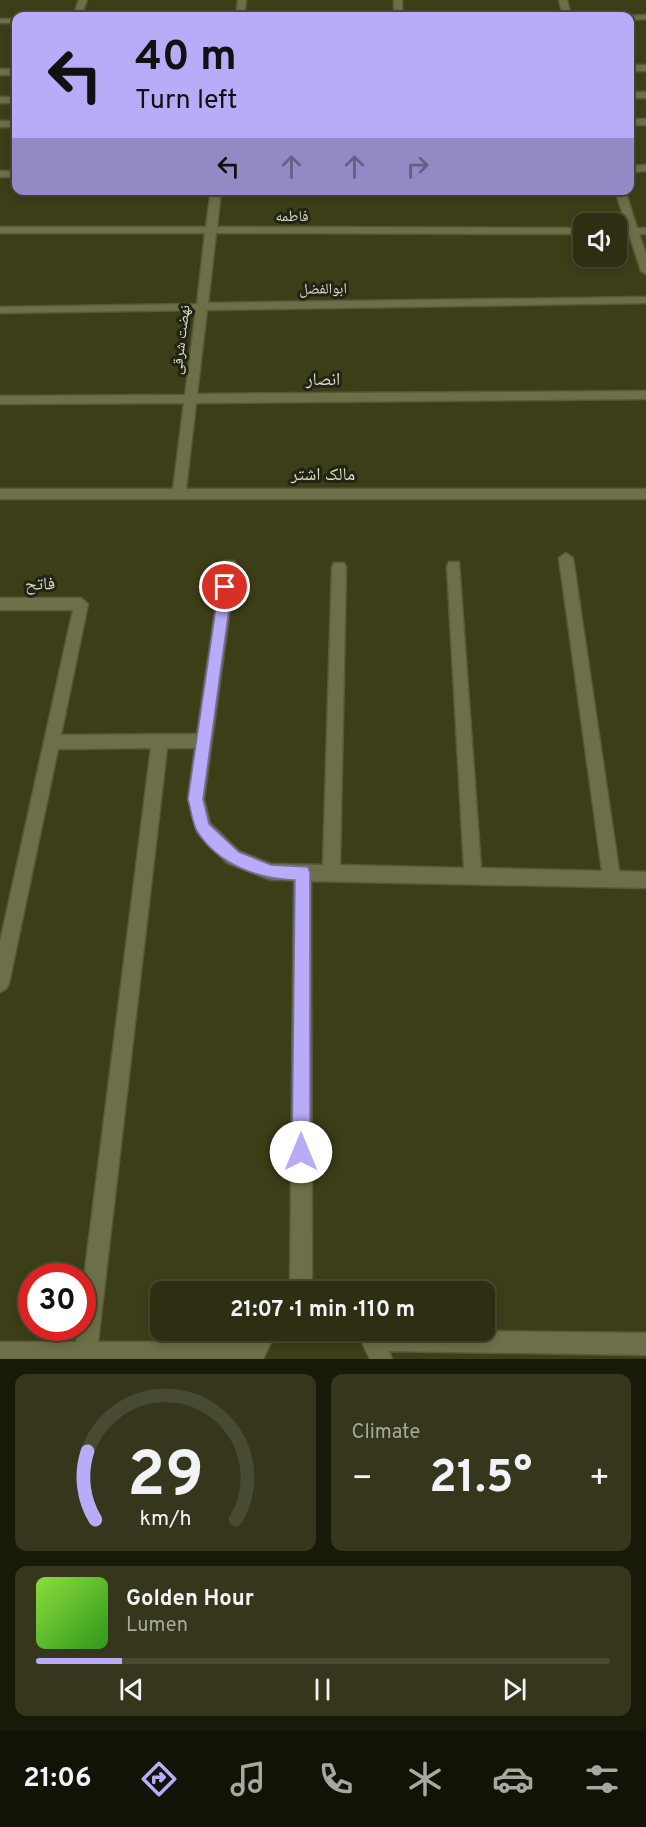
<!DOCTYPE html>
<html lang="en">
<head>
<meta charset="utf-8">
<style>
  :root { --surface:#2d2e12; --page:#35361b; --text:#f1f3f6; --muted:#a7a89f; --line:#484a32; --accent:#b9abf7 }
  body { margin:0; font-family:Overpass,"Noto Naskh Arabic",sans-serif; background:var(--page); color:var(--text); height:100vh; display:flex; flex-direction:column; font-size:22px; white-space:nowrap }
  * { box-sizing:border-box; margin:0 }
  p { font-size:20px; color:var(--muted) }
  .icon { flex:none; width:33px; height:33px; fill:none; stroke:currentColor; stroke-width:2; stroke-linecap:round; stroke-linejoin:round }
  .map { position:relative; height:1359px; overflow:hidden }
  .sheet { display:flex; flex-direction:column; gap:15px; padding:15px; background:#19190a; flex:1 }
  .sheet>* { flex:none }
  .banner { position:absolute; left:12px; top:12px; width:622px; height:183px; border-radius:12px; box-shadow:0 3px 9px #0003,0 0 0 2px var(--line); background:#b9abf7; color:#111; overflow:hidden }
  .fabs { position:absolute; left:573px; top:213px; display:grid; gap:12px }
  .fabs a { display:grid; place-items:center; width:54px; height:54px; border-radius:12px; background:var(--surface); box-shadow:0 3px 9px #0003,0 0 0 2px var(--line); font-size:30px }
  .speed { position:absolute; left:18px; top:1263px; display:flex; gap:12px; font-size:30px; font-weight:700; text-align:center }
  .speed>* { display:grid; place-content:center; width:78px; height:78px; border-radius:50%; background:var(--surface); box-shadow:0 3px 9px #0003,0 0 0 2px var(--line); line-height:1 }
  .speed .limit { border:9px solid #d22; background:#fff; color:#111 }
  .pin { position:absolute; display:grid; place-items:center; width:51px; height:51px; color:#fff; margin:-26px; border:3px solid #fff; border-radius:50%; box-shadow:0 2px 6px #0007 }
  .me { position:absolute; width:66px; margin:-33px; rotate:0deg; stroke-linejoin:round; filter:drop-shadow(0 0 4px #0008) }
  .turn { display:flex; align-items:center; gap:21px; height:126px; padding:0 24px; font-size:27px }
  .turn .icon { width:78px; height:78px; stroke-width:2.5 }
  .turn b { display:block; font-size:42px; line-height:51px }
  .lanes { display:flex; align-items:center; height:57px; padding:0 24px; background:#0003; justify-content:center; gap:30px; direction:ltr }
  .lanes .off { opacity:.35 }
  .big { font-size:45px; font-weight:700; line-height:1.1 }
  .sheet .tile { flex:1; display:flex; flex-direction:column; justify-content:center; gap:9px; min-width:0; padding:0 21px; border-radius:12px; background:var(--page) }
  .sheet .dial { align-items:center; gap:0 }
  .dial svg { height:156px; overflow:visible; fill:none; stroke:var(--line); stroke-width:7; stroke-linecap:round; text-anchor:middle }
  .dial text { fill:var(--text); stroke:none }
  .song { display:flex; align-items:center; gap:18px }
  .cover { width:72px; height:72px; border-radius:9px; background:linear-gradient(135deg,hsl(90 70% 55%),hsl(110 70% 35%)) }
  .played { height:6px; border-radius:3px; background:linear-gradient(90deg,var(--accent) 15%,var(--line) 15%) }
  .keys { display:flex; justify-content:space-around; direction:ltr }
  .heat { display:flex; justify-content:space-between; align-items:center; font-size:33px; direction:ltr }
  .sheet .tiles { flex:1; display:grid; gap:15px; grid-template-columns:1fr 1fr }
  .tile:last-child { grid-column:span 2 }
  .trip { position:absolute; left:150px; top:1281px; width:345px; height:60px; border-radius:12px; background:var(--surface); box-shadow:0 3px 9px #0003,0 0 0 2px var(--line); font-weight:700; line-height:60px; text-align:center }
  .tabs { display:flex; height:96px; justify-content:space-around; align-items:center; background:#121207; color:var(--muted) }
  .tabs .icon { width:42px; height:42px }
  .tabs .current { color:var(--accent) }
  .tabs b { font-size:27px; color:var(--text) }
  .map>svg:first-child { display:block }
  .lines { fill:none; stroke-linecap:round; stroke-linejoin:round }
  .minor-casing { stroke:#575938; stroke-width:3 }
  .minor { fill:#6c6f48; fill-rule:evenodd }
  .route { fill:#b9abf7; stroke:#786fa1; stroke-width:1.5 }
  .labels { text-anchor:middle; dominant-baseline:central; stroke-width:6; stroke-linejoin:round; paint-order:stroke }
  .far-street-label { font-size:15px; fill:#dbddc8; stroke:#222414 }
  .street-label { font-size:18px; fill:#dbddc8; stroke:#222414 }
</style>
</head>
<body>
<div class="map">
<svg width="646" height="1359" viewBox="0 0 646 1359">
  <rect width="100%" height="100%" fill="#3c3e18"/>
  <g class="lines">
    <defs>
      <g id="minor">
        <path d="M 79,0 L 87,0 L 81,16 L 73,16 Z"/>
        <path d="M 238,0 L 246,0 L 244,16 L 236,16 Z"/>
        <rect x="394" y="0" width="8" height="16"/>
        <path d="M 559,0 L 567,0 L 571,16 L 563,16 Z"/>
        <path d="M 646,15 L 646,19 L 630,20 L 630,16 L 627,16 Z"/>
        <rect x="0" y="19" width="16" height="4"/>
        <rect x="630" y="65" width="16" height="6"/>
        <rect x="0" y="69" width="16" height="6"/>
        <rect x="630" y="92" width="16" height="6"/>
        <rect x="0" y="97" width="16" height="6"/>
        <rect x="630" y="119" width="16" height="6"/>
        <rect x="0" y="121" width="16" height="6"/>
        <path d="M 646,165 L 646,171 L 630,172 L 630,166 Z"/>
        <rect x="0" y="171" width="16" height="6"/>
        <path d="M 211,190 L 221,190 L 217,227 L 584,228 L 584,234 L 216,233 L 208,303 L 646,297 L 646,303 L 207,310 L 197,394 L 646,391 L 646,399 L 196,403 L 186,489 L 646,489 L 646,499 L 0,499 L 0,489 L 173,489 L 184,403 L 0,404 L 0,396 L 185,395 L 196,310 L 0,313 L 0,307 L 197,304 L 205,233 L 0,233 L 0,227 L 206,227 Z"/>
        <path d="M 615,190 L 625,190 L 637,228 L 646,228 L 646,234 L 639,234 L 646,254 L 646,274 L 641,271 L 629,234 L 616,234 L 616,228 L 627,228 Z"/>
        <path d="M 566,553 L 573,558 L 619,871 L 646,872 L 646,888 L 311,881 L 312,1292 L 290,1292 L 294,880 L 271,880 L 227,863 L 197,832 L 188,799 L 195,748 L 167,748 L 98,1342 L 249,1342 L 254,1330 L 277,1330 L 263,1359 L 0,1359 L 0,1342 L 76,1342 L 78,1328 L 82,1328 L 82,1294 L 151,748 L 58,749 L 9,983 L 6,989 L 0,992 L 0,942 L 73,610 L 0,610 L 0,598 L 81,598 L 88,604 L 61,735 L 197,734 L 222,565 L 224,561 L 234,561 L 236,565 L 204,799 L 210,823 L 239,851 L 271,864 L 323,865 L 332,567 L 334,563 L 344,563 L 346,567 L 340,865 L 464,868 L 447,566 L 449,562 L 459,562 L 481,868 L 602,871 L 559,558 Z"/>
        <path d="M 356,1330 L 646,1333 L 646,1355 L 389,1351 L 392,1359 L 370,1359 Z"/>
      </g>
    </defs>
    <use href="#minor" class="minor-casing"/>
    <use href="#minor" class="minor"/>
  </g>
  <path class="route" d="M 225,582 L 232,587 L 203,799 L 209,824 L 239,852 L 271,865 L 308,867 L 310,873 L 310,1152 L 308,1158 L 301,1161 L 295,1158 L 292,1152 L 295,880 C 258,879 217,864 197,831 C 192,822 191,809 188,799 L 219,587 Z"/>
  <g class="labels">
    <g class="far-street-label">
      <text x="292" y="217">فاطمه</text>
      <text transform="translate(323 290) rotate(-1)">ابوالفضل</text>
      <text transform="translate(182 340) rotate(-83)">نهضت شرقی</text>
    </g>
    <g class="street-label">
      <text x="323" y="380">انصار</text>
      <text x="323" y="475">مالک اشتر</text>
      <text transform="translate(40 585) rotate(-1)">فاتح</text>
    </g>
  </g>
</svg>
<div class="fabs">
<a><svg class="icon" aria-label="sound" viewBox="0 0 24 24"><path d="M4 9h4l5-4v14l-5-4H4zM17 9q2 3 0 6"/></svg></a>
</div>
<div class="speed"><div class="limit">30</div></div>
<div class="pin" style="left:225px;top:587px;background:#d93025"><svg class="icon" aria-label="arrive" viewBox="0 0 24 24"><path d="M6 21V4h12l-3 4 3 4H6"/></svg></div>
<svg class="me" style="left:301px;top:1152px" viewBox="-20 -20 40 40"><circle r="19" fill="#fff"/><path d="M0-13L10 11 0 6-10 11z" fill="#b9abf7"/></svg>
<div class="trip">21:07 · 1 min · 110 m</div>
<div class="banner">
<div class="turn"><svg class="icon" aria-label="left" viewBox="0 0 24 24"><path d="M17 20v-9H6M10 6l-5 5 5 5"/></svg><div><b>40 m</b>Turn left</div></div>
<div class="lanes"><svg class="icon" aria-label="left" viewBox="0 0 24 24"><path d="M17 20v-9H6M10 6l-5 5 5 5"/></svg><svg class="icon off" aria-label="ahead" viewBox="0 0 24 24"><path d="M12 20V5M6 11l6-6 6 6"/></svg><svg class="icon off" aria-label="ahead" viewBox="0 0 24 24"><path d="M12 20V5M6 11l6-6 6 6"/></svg><svg class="icon off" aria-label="right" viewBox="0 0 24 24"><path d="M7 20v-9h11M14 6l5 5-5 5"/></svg></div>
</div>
</div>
<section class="sheet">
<div class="tiles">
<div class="tile dial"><svg viewBox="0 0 100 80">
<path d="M14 69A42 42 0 1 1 86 69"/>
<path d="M14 69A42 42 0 0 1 10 34" stroke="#b9abf7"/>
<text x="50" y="56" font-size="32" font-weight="700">29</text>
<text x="50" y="72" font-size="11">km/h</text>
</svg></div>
<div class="tile"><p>Climate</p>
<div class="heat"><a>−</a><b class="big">21.5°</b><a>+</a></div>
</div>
<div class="tile">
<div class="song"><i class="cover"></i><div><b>Golden Hour</b><p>Lumen</p></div></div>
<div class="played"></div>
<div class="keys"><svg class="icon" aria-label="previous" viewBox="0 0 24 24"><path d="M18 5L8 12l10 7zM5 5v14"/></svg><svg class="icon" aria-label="pause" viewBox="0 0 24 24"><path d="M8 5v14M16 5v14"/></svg><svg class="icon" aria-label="next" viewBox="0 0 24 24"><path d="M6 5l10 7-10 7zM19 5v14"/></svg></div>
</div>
</div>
</section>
<nav class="tabs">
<b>21:06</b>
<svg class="icon current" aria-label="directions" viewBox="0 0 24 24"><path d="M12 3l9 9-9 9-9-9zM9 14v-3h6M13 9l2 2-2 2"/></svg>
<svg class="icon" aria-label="music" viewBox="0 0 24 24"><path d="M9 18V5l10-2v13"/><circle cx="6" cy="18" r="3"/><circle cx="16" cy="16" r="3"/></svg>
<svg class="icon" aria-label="phone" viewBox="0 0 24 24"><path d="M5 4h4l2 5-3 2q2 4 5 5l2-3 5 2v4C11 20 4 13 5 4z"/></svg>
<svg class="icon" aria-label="climate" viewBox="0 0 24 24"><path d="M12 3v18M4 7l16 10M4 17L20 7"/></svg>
<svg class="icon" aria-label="car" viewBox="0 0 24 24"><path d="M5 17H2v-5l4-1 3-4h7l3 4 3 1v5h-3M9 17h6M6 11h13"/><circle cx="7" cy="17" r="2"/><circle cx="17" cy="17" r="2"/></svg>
<svg class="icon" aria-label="filters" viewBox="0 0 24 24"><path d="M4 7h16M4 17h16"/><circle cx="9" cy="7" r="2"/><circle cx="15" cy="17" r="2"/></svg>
</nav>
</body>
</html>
